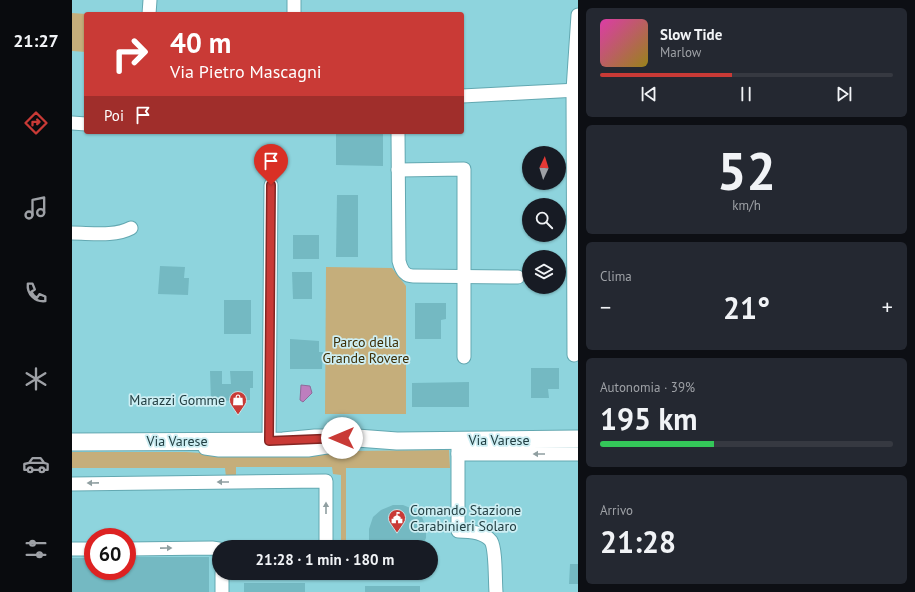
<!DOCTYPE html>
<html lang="it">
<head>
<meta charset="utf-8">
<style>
  :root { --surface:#171b24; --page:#242831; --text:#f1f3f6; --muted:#9ea1a6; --line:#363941; --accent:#c93a36 }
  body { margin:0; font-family:"PT Sans",sans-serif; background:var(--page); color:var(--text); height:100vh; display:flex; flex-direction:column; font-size:15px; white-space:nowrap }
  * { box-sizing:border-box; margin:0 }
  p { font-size:13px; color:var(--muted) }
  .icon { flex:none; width:22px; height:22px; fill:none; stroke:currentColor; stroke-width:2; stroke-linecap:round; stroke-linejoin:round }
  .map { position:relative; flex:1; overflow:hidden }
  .sheet { display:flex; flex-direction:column; gap:8px; padding:8px; background:#0d0f14; width:337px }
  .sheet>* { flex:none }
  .hud { position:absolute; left:12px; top:12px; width:380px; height:122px; border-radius:4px; box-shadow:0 1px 3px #0004; background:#c93a36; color:#fff; overflow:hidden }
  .needle { width:26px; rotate:4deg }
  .buttons { position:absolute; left:450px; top:146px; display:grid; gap:8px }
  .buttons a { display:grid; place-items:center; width:44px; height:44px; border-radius:50%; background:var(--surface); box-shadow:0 1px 3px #0004; font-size:20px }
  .speed { position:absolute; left:12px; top:528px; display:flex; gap:8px; font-size:20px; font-weight:700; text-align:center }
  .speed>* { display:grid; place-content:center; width:52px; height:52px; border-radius:50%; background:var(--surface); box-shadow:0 1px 3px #0004; line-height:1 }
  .speed .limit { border:6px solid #d22; background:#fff; color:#111 }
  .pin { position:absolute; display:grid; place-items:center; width:34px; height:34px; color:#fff; margin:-41px -17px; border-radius:50% 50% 50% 0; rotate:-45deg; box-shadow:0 0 4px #0007 }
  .pin .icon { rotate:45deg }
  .me { position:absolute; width:44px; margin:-22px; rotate:270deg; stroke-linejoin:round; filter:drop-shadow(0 0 3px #0008) }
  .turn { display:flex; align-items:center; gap:14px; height:84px; padding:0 20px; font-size:18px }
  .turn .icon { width:52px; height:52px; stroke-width:2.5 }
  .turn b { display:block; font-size:28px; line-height:34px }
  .then { display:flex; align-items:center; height:38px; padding:0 20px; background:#0003; gap:8px; font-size:15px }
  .big { font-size:30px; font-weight:800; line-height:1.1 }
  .sheet .widget { flex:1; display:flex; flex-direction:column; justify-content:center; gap:6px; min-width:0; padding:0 14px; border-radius:6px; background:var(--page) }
  .sheet .dial { align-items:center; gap:0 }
  .dial b { font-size:52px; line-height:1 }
  .song { display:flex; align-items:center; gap:12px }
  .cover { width:48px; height:48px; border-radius:6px; background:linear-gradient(135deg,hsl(320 70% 55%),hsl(50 70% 35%)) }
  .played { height:4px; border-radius:2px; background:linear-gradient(90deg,var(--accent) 45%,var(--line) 45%) }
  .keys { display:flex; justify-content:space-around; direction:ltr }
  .heat { display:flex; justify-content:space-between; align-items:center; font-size:22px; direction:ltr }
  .charge { height:6px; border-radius:3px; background:linear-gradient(90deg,#34c759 39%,var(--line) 0) }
  .trip { position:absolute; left:140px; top:540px; width:226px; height:40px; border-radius:20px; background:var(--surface); box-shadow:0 1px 3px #0004; font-weight:800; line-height:40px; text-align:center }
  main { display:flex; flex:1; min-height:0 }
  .tabs { display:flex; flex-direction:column; width:72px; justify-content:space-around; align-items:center; background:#090b0e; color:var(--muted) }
  .tabs .icon { width:28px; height:28px }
  .tabs .active { color:var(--accent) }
  .tabs b { font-size:18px; color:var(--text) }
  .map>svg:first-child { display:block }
  .green { fill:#c5ae7b }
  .water { fill:#bd7ebe; stroke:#8e6b99 }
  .building { fill:#74b9c2 }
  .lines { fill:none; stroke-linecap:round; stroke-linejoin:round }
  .minor-casing { stroke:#63a8b1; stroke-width:15 }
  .major-casing { stroke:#63a8b1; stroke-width:19 }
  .minor { stroke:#fff; stroke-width:13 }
  .major { stroke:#fff; stroke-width:17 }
  .oneway { fill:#909fa1 }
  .route-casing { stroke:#832623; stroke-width:10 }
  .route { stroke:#c93a36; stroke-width:7 }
  .labels { text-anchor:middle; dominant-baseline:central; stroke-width:3.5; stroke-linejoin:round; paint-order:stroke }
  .park-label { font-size:14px; fill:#3c2d05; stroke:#cdeef3 }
  .poi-label { font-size:14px; fill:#223f43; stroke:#cdeef3; text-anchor:end }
  .street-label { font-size:14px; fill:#223f43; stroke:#cdeef3 }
</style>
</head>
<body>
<main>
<nav class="tabs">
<b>21:27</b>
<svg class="icon active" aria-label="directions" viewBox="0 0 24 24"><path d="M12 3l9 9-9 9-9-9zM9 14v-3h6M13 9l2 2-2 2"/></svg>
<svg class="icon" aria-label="music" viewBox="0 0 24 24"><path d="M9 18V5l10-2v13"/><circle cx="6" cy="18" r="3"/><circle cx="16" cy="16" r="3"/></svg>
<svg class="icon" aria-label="phone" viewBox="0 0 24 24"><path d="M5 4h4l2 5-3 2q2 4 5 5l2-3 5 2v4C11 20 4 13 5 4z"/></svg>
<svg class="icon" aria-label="climate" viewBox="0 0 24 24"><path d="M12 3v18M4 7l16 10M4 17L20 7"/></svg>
<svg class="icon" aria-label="car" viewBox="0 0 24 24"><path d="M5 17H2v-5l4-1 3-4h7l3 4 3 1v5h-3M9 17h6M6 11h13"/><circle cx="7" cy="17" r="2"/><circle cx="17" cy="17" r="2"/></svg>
<svg class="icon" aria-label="filters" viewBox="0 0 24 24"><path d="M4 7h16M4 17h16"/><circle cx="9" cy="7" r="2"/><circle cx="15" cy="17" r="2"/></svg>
</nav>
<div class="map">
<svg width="506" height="592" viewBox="0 0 506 592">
  <rect width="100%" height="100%" fill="#8ed4dd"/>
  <g class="green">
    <path d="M 0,13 L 14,14 L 14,52 L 0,51 Z"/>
    <path d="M 254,267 L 320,268 L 334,286 L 334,414 L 253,414 Z"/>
    <path d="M 377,450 L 378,468 L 274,468 L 274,547 L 269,547 L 269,475 L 261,474 L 260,467 L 164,467 L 164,477 L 154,477 L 153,468 L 0,468 L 0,452 L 114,452 L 171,456 L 204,455 L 274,451 Z"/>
  </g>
  <path class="water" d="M 229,385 L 238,386 L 240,393 L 231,402 L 228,400 Z"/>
  <g class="building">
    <path d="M 264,132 L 311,132 L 311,166 L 264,165 Z"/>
    <path d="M 265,195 L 286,195 L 286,257 L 264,257 Z"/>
    <rect x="221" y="235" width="26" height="24"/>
    <path d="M 88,266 L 113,267 L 112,278 L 117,278 L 116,295 L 86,294 Z"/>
    <path d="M 220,272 L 240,272 L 240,299 L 221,299 Z"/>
    <rect x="152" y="300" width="27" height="34"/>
    <path d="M 343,303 L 374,303 L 374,319 L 369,320 L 369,339 L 343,339 Z"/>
    <path d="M 218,339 L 247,341 L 247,352 L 251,352 L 250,369 L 218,369 Z"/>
    <path d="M 459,368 L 487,368 L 487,389 L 476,389 L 477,398 L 459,398 Z"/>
    <path d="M 138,371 L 150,371 L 150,384 L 159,384 L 158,371 L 181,371 L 181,388 L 178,388 L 178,400 L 139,401 Z"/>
    <path d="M 397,382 L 397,407 L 340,407 L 340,383 Z"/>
    <path d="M 321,505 L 331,505 L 341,509 L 350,517 L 354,528 L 354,538 L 350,547 L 300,547 L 297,540 L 297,529 L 301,517 L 309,510 Z"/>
    <path d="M 55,557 L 137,557 L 137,592 L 0,592 L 0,558 L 21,558 L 21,571 L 55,571 Z"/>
    <path d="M 498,564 L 506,564 L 506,584 L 497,584 Z"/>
    <rect x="172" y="583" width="61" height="9"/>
    <rect x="293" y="586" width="55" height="6"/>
  </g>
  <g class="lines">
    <defs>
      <g id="minor">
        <path d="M 77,14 L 78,0"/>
        <path d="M 222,14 L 222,0"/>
        <path d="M 390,96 L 506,90"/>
        <path d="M 0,123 L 14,124"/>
        <path d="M 326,132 L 327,261 C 329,269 332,276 341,276 L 446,277"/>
        <path d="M 326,170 L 392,169 L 392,357"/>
        <path d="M 0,233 C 19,233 42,237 59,228"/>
        <path d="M 502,355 L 501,90 L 506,15"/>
        <path d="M 197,441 L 199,185"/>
        <path d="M 386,447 L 386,454 L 506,454"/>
        <path d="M 133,448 L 147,450 L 236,450 L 261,446"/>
        <path d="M 386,454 L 386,531 C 396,531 412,532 419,541 C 424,549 423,581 424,592"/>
        <path d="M 0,484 L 254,481 L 254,547"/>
        <path d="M 0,549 L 21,549"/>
        <path d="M 55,549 L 140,548 L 147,549"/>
        <path d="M 150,573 L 150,592"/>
      </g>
      <path id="major" d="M 0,442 L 211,441 L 243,438 L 285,438 L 325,441 L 506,439"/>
    </defs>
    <use href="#minor" class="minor-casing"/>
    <use href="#major" class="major-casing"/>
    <use href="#minor" class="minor"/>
    <use href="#major" class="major"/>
  </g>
  <defs><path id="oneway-solid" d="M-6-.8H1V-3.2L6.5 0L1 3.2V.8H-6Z"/></defs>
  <g class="oneway">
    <use href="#oneway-solid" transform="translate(467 454) rotate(180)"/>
    <use href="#oneway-solid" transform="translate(151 482) rotate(180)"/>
    <use href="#oneway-solid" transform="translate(21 483) rotate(179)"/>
    <use href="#oneway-solid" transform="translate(254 508) rotate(-90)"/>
    <use href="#oneway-solid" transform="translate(94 548) rotate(-1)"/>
  </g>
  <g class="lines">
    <defs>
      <path id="route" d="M 199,185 L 197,441 L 270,438"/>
    </defs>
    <use href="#route" class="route-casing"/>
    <use href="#route" class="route"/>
  </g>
  <defs>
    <symbol id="shop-pin" viewBox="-11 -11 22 30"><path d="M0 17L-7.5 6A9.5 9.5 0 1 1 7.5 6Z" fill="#c93a36" stroke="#cdeef3"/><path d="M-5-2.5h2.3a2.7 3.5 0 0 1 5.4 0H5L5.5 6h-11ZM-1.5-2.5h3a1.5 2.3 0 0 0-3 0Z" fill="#fff"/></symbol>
    <symbol id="civic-pin" viewBox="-11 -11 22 30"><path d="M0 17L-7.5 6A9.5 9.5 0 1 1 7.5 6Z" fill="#c93a36" stroke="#cdeef3"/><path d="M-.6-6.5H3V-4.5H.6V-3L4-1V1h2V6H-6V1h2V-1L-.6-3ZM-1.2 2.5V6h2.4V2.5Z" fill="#fff"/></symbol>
  </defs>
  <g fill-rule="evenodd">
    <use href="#shop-pin" x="156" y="390" width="20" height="27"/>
    <use href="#civic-pin" x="315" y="508" width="20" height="27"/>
  </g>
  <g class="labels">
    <g class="park-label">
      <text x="294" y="342">Parco della<tspan x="294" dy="16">Grande Rovere</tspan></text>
    </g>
    <g class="poi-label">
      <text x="153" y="400">Marazzi Gomme</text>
      <text x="338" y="510" text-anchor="start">Comando Stazione<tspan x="338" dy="16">Carabinieri Solaro</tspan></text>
    </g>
    <g class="street-label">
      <text x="427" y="440">Via Varese</text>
      <text x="105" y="441">Via Varese</text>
    </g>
  </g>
</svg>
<div class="buttons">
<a><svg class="needle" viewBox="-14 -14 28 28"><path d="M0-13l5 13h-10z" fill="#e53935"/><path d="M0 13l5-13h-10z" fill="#9ea1a6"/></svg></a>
<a><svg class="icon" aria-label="search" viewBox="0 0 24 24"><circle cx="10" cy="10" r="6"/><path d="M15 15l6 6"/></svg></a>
<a><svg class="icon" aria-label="layers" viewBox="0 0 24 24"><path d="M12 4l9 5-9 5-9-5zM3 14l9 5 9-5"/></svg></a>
</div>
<div class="speed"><div class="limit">60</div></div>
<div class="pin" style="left:199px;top:185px;background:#d93025"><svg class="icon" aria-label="arrive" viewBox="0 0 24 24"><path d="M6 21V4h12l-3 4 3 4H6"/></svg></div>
<svg class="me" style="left:270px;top:438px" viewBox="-20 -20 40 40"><circle r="19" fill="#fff"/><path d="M0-13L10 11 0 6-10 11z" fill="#c93a36"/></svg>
<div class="trip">21:28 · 1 min · 180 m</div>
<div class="hud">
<div class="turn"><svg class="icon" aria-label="right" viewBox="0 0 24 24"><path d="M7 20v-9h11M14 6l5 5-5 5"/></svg><div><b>40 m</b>Via Pietro Mascagni</div></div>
<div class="then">Poi<svg class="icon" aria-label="arrive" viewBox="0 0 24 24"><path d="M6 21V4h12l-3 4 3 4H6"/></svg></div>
</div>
</div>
<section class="sheet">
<div class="widget">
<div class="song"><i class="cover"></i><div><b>Slow Tide</b><p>Marlow</p></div></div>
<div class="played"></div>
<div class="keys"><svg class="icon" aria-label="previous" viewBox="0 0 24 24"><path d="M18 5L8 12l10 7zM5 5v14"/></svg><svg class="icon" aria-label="pause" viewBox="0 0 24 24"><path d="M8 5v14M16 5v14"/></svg><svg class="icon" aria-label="next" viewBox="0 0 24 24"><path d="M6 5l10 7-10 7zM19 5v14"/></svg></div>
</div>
<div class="widget dial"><b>52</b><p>km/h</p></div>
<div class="widget"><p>Clima</p>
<div class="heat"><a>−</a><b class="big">21°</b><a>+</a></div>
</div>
<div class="widget"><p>Autonomia · 39%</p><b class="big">195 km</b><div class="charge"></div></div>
<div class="widget"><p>Arrivo</p><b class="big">21:28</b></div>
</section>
</main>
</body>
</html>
